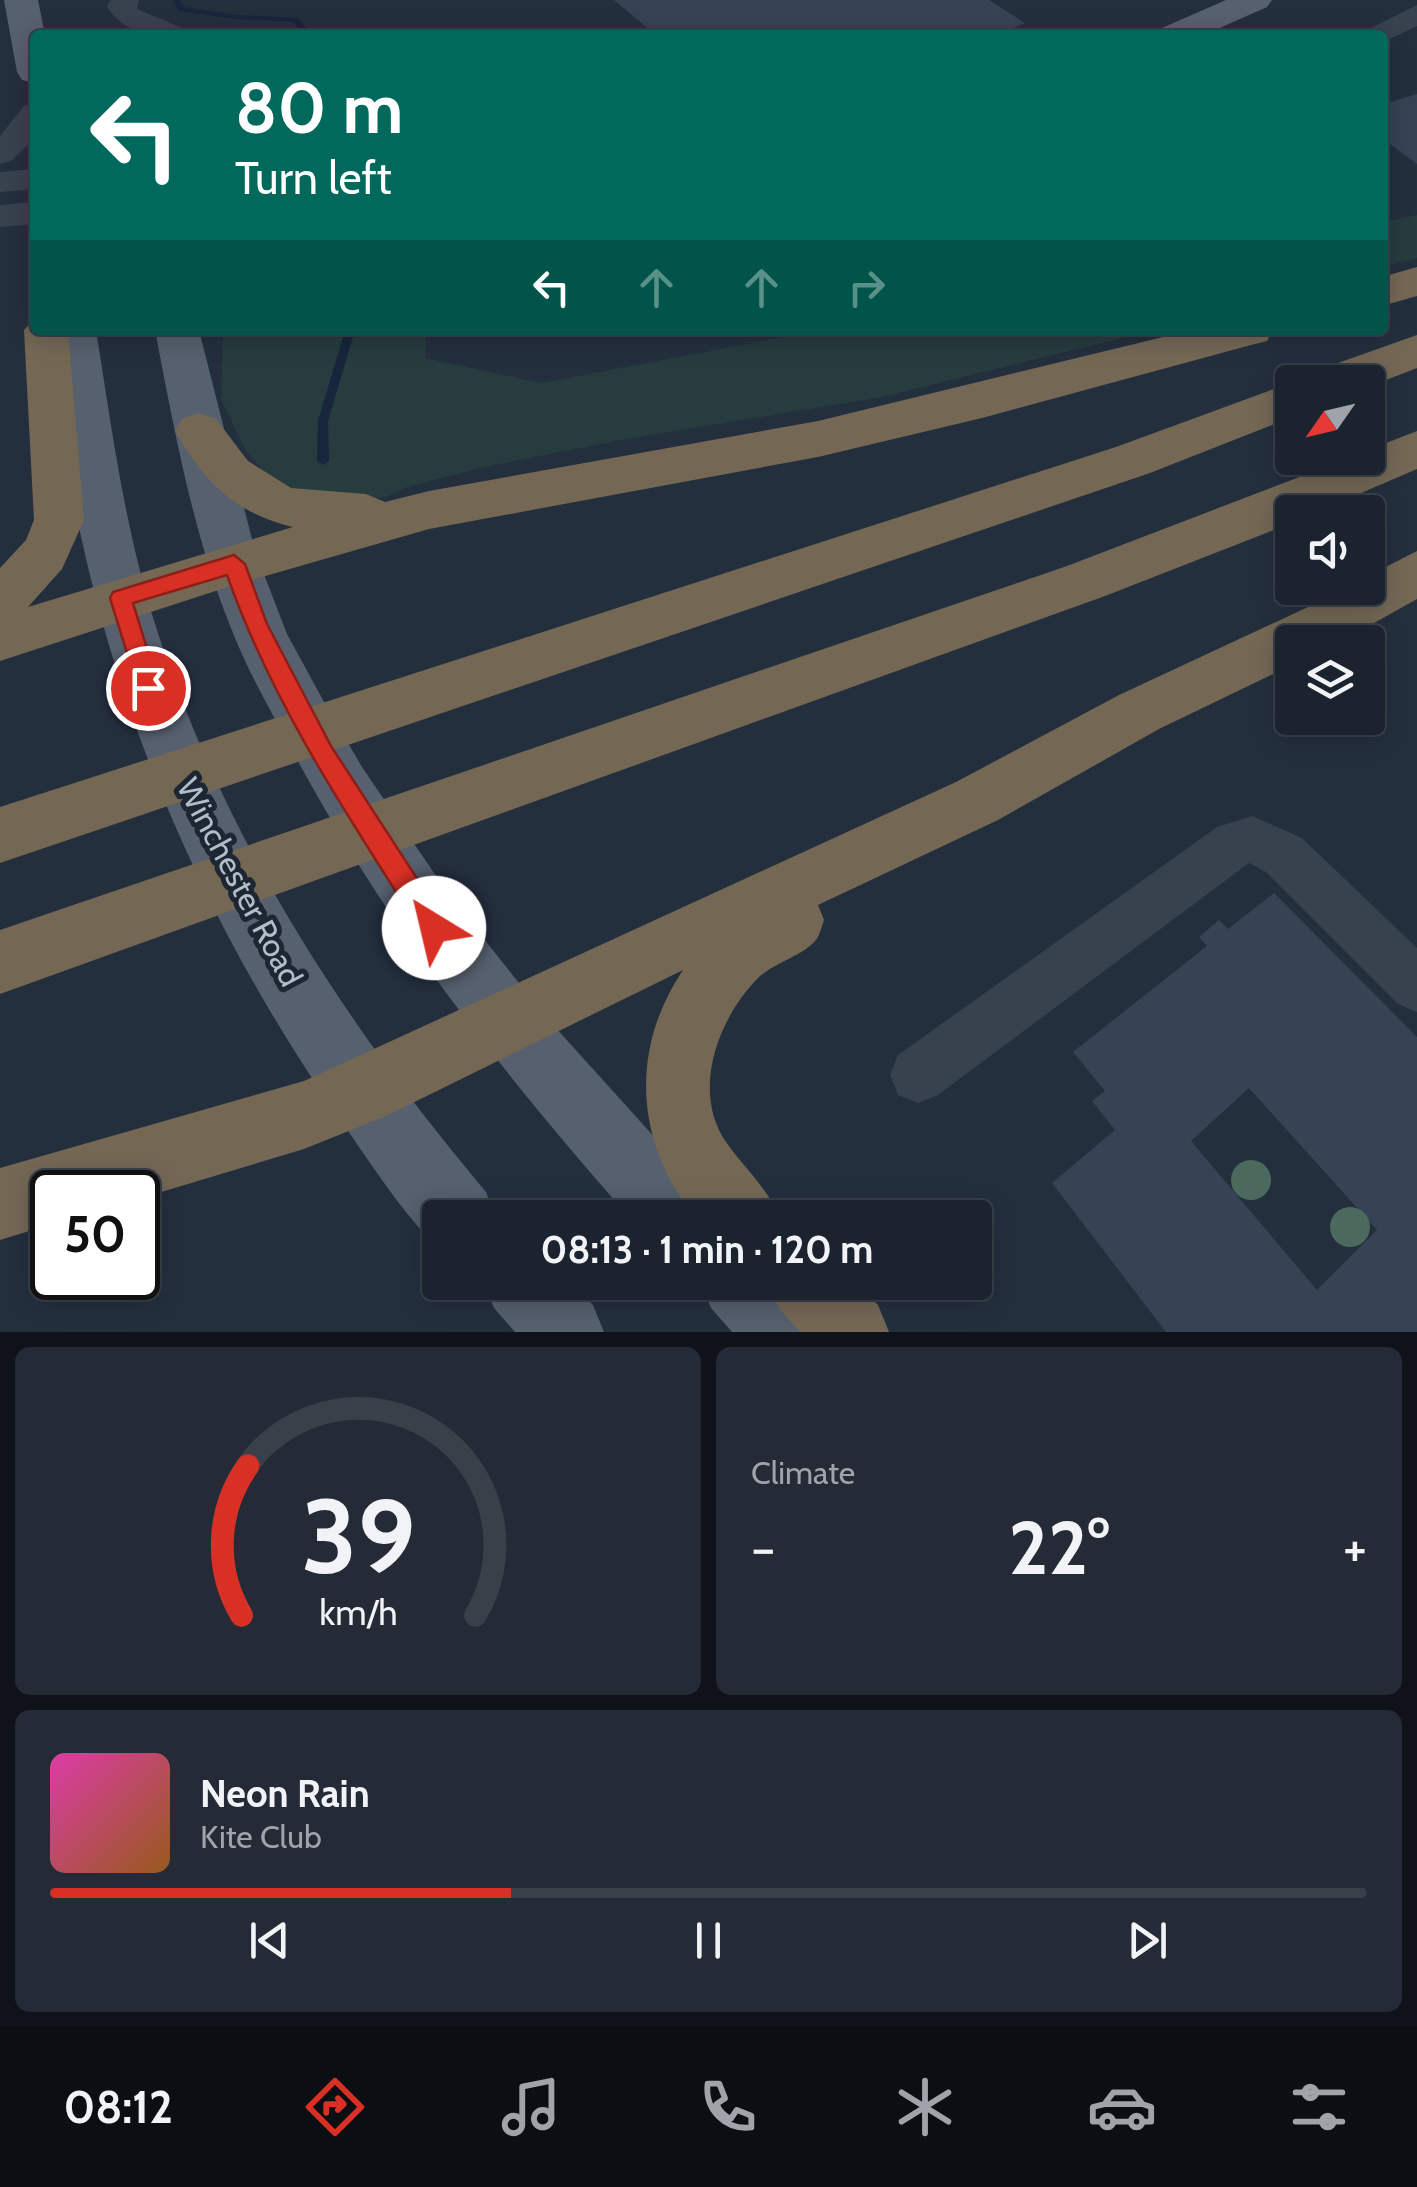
<!DOCTYPE html>
<html lang="en">
<head>
<meta charset="utf-8">
<style>
  :root { --surface:#1b232e; --page:#242b36; --text:#f1f3f6; --muted:#a0a4aa; --line:#39404a; --accent:#d93025 }
  body { margin:0; font-family:Cabin,sans-serif; background:var(--page); color:var(--text); height:100vh; display:flex; flex-direction:column; font-size:38px; white-space:nowrap }
  * { box-sizing:border-box; margin:0 }
  p { font-size:32px; color:var(--muted) }
  .icon { flex:none; width:55px; height:55px; fill:none; stroke:currentColor; stroke-width:2; stroke-linecap:round; stroke-linejoin:round }
  .map { position:relative; height:1332px; overflow:hidden }
  .panel { display:flex; flex-direction:column; gap:15px; padding:15px; background:#0f1319; flex:1 }
  .panel>* { flex:none }
  .hud { position:absolute; left:30px; top:30px; width:1358px; height:305px; border-radius:10px; box-shadow:0 5px 25px #0003,0 0 0 2px var(--line); background:#00695c; color:#fff; overflow:hidden }
  .needle { width:65px; rotate:236deg }
  .tools { position:absolute; left:1275px; top:365px; display:grid; gap:20px }
  .tools a { display:grid; place-items:center; width:110px; height:110px; border-radius:10px; background:var(--surface); box-shadow:0 5px 25px #0003,0 0 0 2px var(--line); font-size:50px }
  .speed { position:absolute; left:30px; top:1170px; display:flex; gap:20px; font-size:50px; font-weight:700; text-align:center }
  .speed>* { display:grid; place-content:center; width:130px; height:130px; border-radius:50%; background:var(--surface); box-shadow:0 5px 25px #0003,0 0 0 2px var(--line); line-height:1 }
  .speed .limit { border:5px solid #111; border-radius:15px; background:#fff; color:#111 }
  .pin { position:absolute; display:grid; place-items:center; width:85px; height:85px; color:#fff; margin:-42px; border:5px solid #fff; border-radius:50%; box-shadow:0 2px 10px #0007 }
  .me { position:absolute; width:110px; margin:-55px; rotate:324deg; stroke-linejoin:round; filter:drop-shadow(0 0 8px #0008) }
  .turn { display:flex; align-items:center; gap:35px; height:210px; padding:0 40px; font-size:45px }
  .turn .icon { width:130px; height:130px; stroke-width:2.5 }
  .turn b { display:block; font-size:70px; line-height:85px }
  .lanes { display:flex; align-items:center; height:95px; padding:0 40px; background:#0003; justify-content:center; gap:50px; direction:ltr }
  .lanes .off { opacity:.35 }
  .big { font-size:75px; font-weight:700; line-height:1.1 }
  .panel .tile { flex:1; display:flex; flex-direction:column; justify-content:center; gap:15px; min-width:0; padding:0 35px; border-radius:15px; background:var(--page) }
  .panel .dial { align-items:center; gap:0 }
  .dial svg { height:260px; overflow:visible; fill:none; stroke:var(--line); stroke-width:7; stroke-linecap:round; text-anchor:middle }
  .dial text { fill:var(--text); stroke:none }
  .song { display:flex; align-items:center; gap:30px }
  .cover { width:120px; height:120px; border-radius:15px; background:linear-gradient(135deg,hsl(320 70% 55%),hsl(30 70% 35%)) }
  .played { height:10px; border-radius:5px; background:linear-gradient(90deg,var(--accent) 35%,var(--line) 35%) }
  .keys { display:flex; justify-content:space-around; direction:ltr }
  .heat { display:flex; justify-content:space-between; align-items:center; font-size:55px; direction:ltr }
  .panel .tiles { flex:1; display:grid; gap:15px; grid-template-columns:1fr 1fr }
  .tile:last-child { grid-column:span 2 }
  .trip { position:absolute; left:422px; top:1200px; width:570px; height:100px; border-radius:10px; background:var(--surface); box-shadow:0 5px 25px #0003,0 0 0 2px var(--line); font-weight:700; line-height:100px; text-align:center }
  .dock { display:flex; height:160px; justify-content:space-around; align-items:center; background:#0b0e12; color:var(--muted) }
  .dock .icon { width:70px; height:70px }
  .dock .active { color:var(--accent) }
  .dock b { font-size:45px; color:var(--text) }
  .map>svg:first-child { display:block }
  .green { fill:#263c3f }
  .lines { fill:none; stroke-linecap:round; stroke-linejoin:round }
  .stream { fill:#17263c; fill-rule:evenodd }
  .building { fill:#364354; fill-rule:evenodd }
  .minor { fill:#38414e; fill-rule:evenodd }
  .major { fill:#56606e; fill-rule:evenodd }
  .highway { fill:#746855; fill-rule:evenodd }
  .tree { fill:#4b6a5d }
  .route { fill:#d93025; stroke:#8d1f18; stroke-width:2.5 }
  .labels { text-anchor:middle; dominant-baseline:central; stroke-width:10; stroke-linejoin:round; paint-order:stroke }
  .street-label { font-size:32px; fill:#b4bcc9; stroke:#1d2633 }
</style>
</head>
<body>
<div class="map">
<svg width="1417" height="1332" viewBox="0 0 1417 1332">
  <rect width="100%" height="100%" fill="#242f3e"/>
  <g class="green">
    <path d="M 1417,215 L 1417,258 L 1383,267 L 1383,222 Z"/>
    <path d="M 223,330 L 426,330 L 425,358 L 542,383 L 820,330 L 1155,330 L 882,397 L 621,440 L 484,467 L 404,488 L 387,497 L 349,500 L 292,492 L 264,472 L 246,451 L 221,399 Z"/>
  </g>
  <g class="lines">
    <g class="stream">
      <path d="M 173,0 L 181,0 L 184,7 L 236,15 L 298,18 L 312,35 L 304,35 L 293,22 L 236,19 L 178,11 Z"/>
      <path d="M 345,330 L 355,330 L 328,421 L 329,461 L 323,465 L 317,461 L 318,421 Z"/>
    </g>
  </g>
  <g class="building">
    <path d="M 614,0 L 989,0 L 1025,23 L 997,35 L 656,35 Z"/>
    <path d="M 1417,94 L 1417,164 L 1382,138 L 1382,105 Z"/>
    <path d="M 1274,893 L 1417,1037 L 1417,1332 L 1166,1332 L 1052,1183 L 1115,1130 L 1092,1101 L 1105,1091 L 1073,1052 L 1207,946 L 1199,937 L 1219,920 L 1228,929 ZM 1249,1088 L 1377,1230 L 1317,1290 L 1191,1141 Z"/>
  </g>
  <g class="lines">
    <g class="minor">
      <path d="M 111,0 L 139,0 L 137,9 L 185,29 L 189,35 C 159,35 123,36 107,6 Z"/>
      <path d="M 1417,5 L 1417,26 L 1382,43 L 1382,35 L 1365,35 L 1369,29 Z"/>
      <path d="M 35,104 L 35,138 L 11,161 L 0,164 L 0,136 L 24,106 Z"/>
      <path d="M 35,169 L 35,189 L 0,192 L 0,172 Z"/>
      <path d="M 35,202 L 35,224 L 0,227 L 0,205 Z"/>
      <path d="M 1252,816 L 1302,838 L 1417,948 L 1417,1012 L 1398,1004 L 1266,872 L 1249,863 L 938,1095 L 918,1103 L 898,1095 L 890,1075 L 898,1055 L 1217,827 Z"/>
    </g>
    <g class="major">
      <path d="M 4,0 L 38,0 L 45,35 L 35,35 L 35,83 L 22,80 L 17,72 Z"/>
      <path d="M 1226,0 L 1272,0 L 1267,7 L 1204,35 L 1156,35 L 1162,28 Z"/>
      <path d="M 52,330 L 96,330 C 112,430 125,530 156,627 C 224,839 344,1023 486,1192 L 496,1218 L 440,1218 L 440,1246 C 415,1232 365,1155 346,1128 C 220,950 126,746 80,532 C 65,466 60,397 52,330 Z"/>
      <path d="M 155,330 L 199,330 L 255,551 L 287,634 L 323,700 L 362,767 L 449,895 L 546,1017 L 704,1192 L 714,1218 L 630,1218 C 502,1073 384,923 293,752 C 270,710 246,668 229,623 C 192,529 174,429 155,330 Z"/>
      <path d="M 483,1282 L 571,1282 L 593,1305 L 604,1332 L 515,1332 L 494,1308 Z"/>
      <path d="M 700,1282 L 788,1282 L 809,1305 L 820,1332 L 732,1332 L 711,1308 Z"/>
    </g>
    <g class="highway">
      <path d="M 1417,267 L 1417,296 L 1382,306 L 1382,277 Z"/>
      <path d="M 35,318 L 35,330 L 68,330 L 84,520 L 62,569 L 28,607 L 293,527 C 235,513 204,482 175,431 L 182,419 L 199,413 L 216,419 L 248,461 L 291,488 L 366,494 L 385,502 L 429,491 L 818,421 L 1192,330 L 1273,330 L 1267,341 L 1251,345 L 982,418 L 818,457 L 429,529 L 234,585 L 0,661 L 0,568 L 26,540 L 34,520 L 24,330 Z"/>
      <path d="M 1417,335 L 1417,368 L 1368,387 L 1368,382 L 1311,382 L 1318,370 Z"/>
      <path d="M 1293,382 L 1292,417 L 1150,473 L 0,863 L 0,807 L 1116,447 Z"/>
      <path d="M 1417,431 L 1417,469 L 1317,512 L 1292,512 L 1292,523 L 1105,596 L 0,994 L 0,930 L 1067,566 L 1349,458 L 1368,458 L 1368,450 Z"/>
      <path d="M 1417,551 L 1417,599 L 1340,642 L 1292,642 L 1292,665 L 1159,729 L 998,820 L 818,905 L 824,920 C 822,926 819,937 815,941 C 802,956 773,963 757,979 C 718,1019 691,1091 726,1142 C 745,1169 767,1187 780,1218 L 696,1218 C 635,1144 629,1050 683,970 L 386,1116 L 304,1149 L 138,1199 L 138,1192 L 52,1192 L 52,1224 L 0,1240 L 0,1168 L 304,1081 L 956,782 L 1119,695 L 1349,588 L 1368,588 L 1368,576 Z"/>
      <path d="M 768,1282 L 856,1282 L 878,1305 L 889,1332 L 800,1332 L 779,1308 Z"/>
    </g>
  </g>
  <g class="tree">
    <circle cx="1251" cy="1180" r="20"/>
    <circle cx="1350" cy="1227" r="20"/>
  </g>
  <path class="route" d="M 234,555 L 245,564 L 267,624 L 331,746 L 444,920 L 448,928 L 444,937 L 434,941 L 425,937 C 351,821 273,706 227,575 L 133,603 L 159,688 L 156,695 L 140,695 L 110,598 L 113,592 Z"/>
  <g class="labels">
    <g class="street-label">
      <text transform="translate(240 882) rotate(62)">Winchester Road</text>
    </g>
  </g>
</svg>
<div class="tools">
<a><svg class="needle" viewBox="-14 -14 28 28"><path d="M0-13l5 13h-10z" fill="#e53935"/><path d="M0 13l5-13h-10z" fill="#a0a4aa"/></svg></a>
<a><svg class="icon" aria-label="sound" viewBox="0 0 24 24"><path d="M4 9h4l5-4v14l-5-4H4zM17 9q2 3 0 6"/></svg></a>
<a><svg class="icon" aria-label="layers" viewBox="0 0 24 24"><path d="M12 4l9 5-9 5-9-5zM3 14l9 5 9-5"/></svg></a>
</div>
<div class="speed"><div class="limit">50</div></div>
<div class="pin" style="left:148px;top:688px;background:#d93025"><svg class="icon" aria-label="arrive" viewBox="0 0 24 24"><path d="M6 21V4h12l-3 4 3 4H6"/></svg></div>
<svg class="me" style="left:434px;top:928px" viewBox="-20 -20 40 40"><circle r="19" fill="#fff"/><path d="M0-13L10 11 0 6-10 11z" fill="#d93025"/></svg>
<div class="trip">08:13 · 1 min · 120 m</div>
<div class="hud">
<div class="turn"><svg class="icon" aria-label="left" viewBox="0 0 24 24"><path d="M17 20v-9H6M10 6l-5 5 5 5"/></svg><div><b>80 m</b>Turn left</div></div>
<div class="lanes"><svg class="icon" aria-label="left" viewBox="0 0 24 24"><path d="M17 20v-9H6M10 6l-5 5 5 5"/></svg><svg class="icon off" aria-label="ahead" viewBox="0 0 24 24"><path d="M12 20V5M6 11l6-6 6 6"/></svg><svg class="icon off" aria-label="ahead" viewBox="0 0 24 24"><path d="M12 20V5M6 11l6-6 6 6"/></svg><svg class="icon off" aria-label="right" viewBox="0 0 24 24"><path d="M7 20v-9h11M14 6l5 5-5 5"/></svg></div>
</div>
</div>
<section class="panel">
<div class="tiles">
<div class="tile dial"><svg viewBox="0 0 100 80">
<path d="M14 69A42 42 0 1 1 86 69"/>
<path d="M14 69A42 42 0 0 1 16 23" stroke="#d93025"/>
<text x="50" y="56" font-size="32" font-weight="700">39</text>
<text x="50" y="72" font-size="11">km/h</text>
</svg></div>
<div class="tile"><p>Climate</p>
<div class="heat"><a>−</a><b class="big">22°</b><a>+</a></div>
</div>
<div class="tile">
<div class="song"><i class="cover"></i><div><b>Neon Rain</b><p>Kite Club</p></div></div>
<div class="played"></div>
<div class="keys"><svg class="icon" aria-label="previous" viewBox="0 0 24 24"><path d="M18 5L8 12l10 7zM5 5v14"/></svg><svg class="icon" aria-label="pause" viewBox="0 0 24 24"><path d="M8 5v14M16 5v14"/></svg><svg class="icon" aria-label="next" viewBox="0 0 24 24"><path d="M6 5l10 7-10 7zM19 5v14"/></svg></div>
</div>
</div>
</section>
<nav class="dock">
<b>08:12</b>
<svg class="icon active" aria-label="directions" viewBox="0 0 24 24"><path d="M12 3l9 9-9 9-9-9zM9 14v-3h6M13 9l2 2-2 2"/></svg>
<svg class="icon" aria-label="music" viewBox="0 0 24 24"><path d="M9 18V5l10-2v13"/><circle cx="6" cy="18" r="3"/><circle cx="16" cy="16" r="3"/></svg>
<svg class="icon" aria-label="phone" viewBox="0 0 24 24"><path d="M5 4h4l2 5-3 2q2 4 5 5l2-3 5 2v4C11 20 4 13 5 4z"/></svg>
<svg class="icon" aria-label="climate" viewBox="0 0 24 24"><path d="M12 3v18M4 7l16 10M4 17L20 7"/></svg>
<svg class="icon" aria-label="car" viewBox="0 0 24 24"><path d="M5 17H2v-5l4-1 3-4h7l3 4 3 1v5h-3M9 17h6M6 11h13"/><circle cx="7" cy="17" r="2"/><circle cx="17" cy="17" r="2"/></svg>
<svg class="icon" aria-label="filters" viewBox="0 0 24 24"><path d="M4 7h16M4 17h16"/><circle cx="9" cy="7" r="2"/><circle cx="15" cy="17" r="2"/></svg>
</nav>
</body>
</html>
